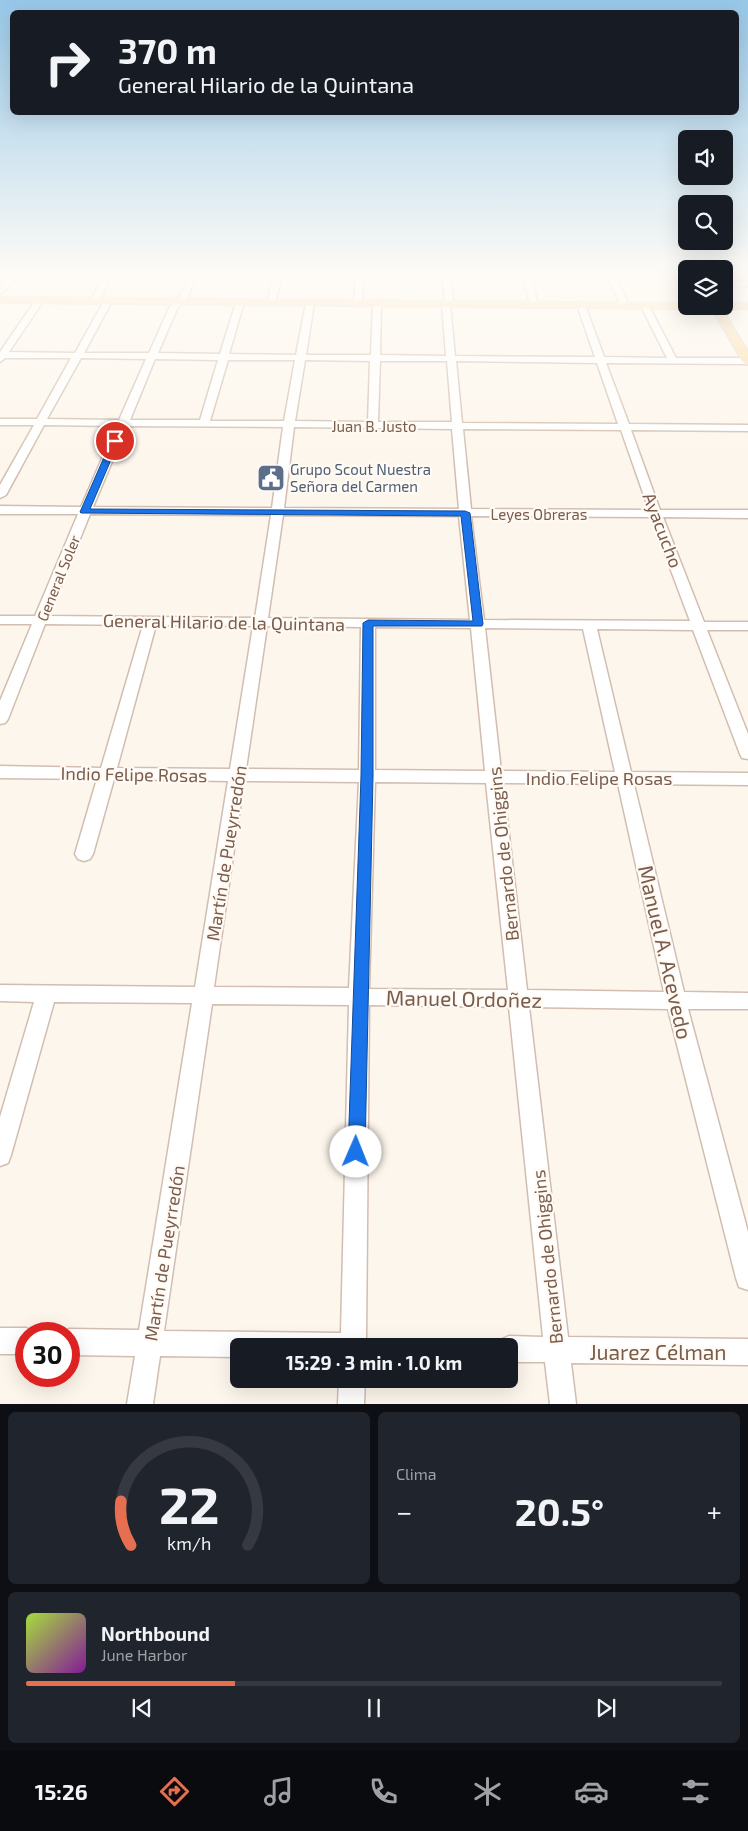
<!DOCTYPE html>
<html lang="es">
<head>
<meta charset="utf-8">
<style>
  :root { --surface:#171b24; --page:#20242c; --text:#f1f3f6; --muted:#9ea1a6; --line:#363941; --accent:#e76f51 }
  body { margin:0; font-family:"Exo 2",sans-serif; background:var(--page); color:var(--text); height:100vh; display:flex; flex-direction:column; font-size:19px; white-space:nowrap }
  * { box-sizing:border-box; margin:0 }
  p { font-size:16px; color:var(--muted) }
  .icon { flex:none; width:28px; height:28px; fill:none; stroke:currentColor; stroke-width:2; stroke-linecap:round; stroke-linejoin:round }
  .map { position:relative; height:1404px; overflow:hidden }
  .panel { display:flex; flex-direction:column; gap:8px; padding:8px; background:#0d0f14; flex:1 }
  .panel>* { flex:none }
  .guide { position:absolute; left:10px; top:10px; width:729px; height:105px; border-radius:8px; box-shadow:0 5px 20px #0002; background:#171b24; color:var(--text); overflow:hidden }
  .buttons { position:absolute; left:678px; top:130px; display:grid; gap:10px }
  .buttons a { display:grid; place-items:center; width:55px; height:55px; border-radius:8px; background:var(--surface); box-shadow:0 5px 20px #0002; font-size:25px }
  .speed { position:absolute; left:15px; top:1322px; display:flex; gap:10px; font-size:25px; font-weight:700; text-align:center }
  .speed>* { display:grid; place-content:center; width:65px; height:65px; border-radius:50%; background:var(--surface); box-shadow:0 5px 20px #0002; line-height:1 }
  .speed .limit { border:8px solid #d22; background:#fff; color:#111 }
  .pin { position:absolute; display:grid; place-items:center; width:42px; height:42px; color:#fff; margin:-21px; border:2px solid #fff; border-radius:50%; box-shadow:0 1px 5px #0007 }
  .me { position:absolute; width:55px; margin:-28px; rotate:1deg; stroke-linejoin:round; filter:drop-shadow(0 0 4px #0008) }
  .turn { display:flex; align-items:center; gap:18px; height:105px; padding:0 25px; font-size:22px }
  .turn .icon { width:65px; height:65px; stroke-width:2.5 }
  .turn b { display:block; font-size:35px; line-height:42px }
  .big { font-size:38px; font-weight:700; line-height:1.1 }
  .panel .tile { flex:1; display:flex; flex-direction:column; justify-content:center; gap:8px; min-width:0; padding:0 18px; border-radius:8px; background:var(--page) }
  .panel .dial { align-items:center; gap:0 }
  .dial svg { height:130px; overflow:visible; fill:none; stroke:var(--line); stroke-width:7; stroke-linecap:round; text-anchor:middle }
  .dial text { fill:var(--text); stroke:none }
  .song { display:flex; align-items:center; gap:15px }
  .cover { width:60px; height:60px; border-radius:8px; background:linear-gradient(135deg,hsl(80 70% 55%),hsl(290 70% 35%)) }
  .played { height:5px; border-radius:2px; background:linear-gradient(90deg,var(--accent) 30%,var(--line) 30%) }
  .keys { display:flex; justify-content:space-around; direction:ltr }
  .heat { display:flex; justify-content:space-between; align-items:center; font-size:28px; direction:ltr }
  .panel .tiles { flex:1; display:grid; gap:8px; grid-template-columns:1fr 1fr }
  .tile:last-child { grid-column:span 2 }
  .trip { position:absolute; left:230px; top:1338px; width:288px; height:50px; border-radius:8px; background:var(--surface); box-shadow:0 5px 20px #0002; font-weight:700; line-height:50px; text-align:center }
  .tab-bar { display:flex; height:80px; justify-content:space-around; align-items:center; background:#090b0e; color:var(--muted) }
  .tab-bar .icon { width:35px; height:35px }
  .tab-bar .current { color:var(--accent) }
  .tab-bar b { font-size:22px; color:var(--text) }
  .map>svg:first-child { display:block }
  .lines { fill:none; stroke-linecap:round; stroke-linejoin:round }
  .minor-casing { stroke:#d1beb0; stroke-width:3 }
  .major-casing { stroke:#dad1cd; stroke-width:2 }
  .minor { fill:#fff; fill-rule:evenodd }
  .major { fill:#fbd9a5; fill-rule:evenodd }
  .route { fill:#1a73e8; stroke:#114b97 }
  .labels { text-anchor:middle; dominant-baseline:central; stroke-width:4.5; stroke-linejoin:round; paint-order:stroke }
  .far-street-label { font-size:15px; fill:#7a5c4d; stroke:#fffaf3 }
  .far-service-label { font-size:15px; fill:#4e5e75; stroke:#fffaf3; text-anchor:start }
  .street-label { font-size:18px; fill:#7a5c4d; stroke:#fffaf3 }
  .near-street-label { font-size:21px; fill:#7a5c4d; stroke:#fffaf3 }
</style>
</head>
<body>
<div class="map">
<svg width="748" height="1404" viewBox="0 0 748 1404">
  <rect width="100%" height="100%" fill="#fdf6ec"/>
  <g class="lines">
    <defs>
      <g id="minor">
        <path d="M 9,275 L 17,275 L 3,293 L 0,293 L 0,286 Z"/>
        <path d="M 105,275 L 113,275 L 97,303 L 91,303 L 90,301 Z"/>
        <path d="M 189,275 L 197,275 L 187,299 L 178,307 L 158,353 L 220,354 L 236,302 L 240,299 L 244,302 L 229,354 L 296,355 L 306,303 L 310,300 L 314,303 L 306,355 L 371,355 L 373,303 L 377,300 L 381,303 L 380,355 L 446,356 L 442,304 L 445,300 L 442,275 L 450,275 L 453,301 L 450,304 L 455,356 L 595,357 L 577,305 L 581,302 L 585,305 L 604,357 L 667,358 L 641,306 L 645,303 L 649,306 L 676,358 L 748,358 L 748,364 L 606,363 L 629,424 L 748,425 L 748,431 L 631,430 L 660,510 L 748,510 L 748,518 L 663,517 L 704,622 L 748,622 L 748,630 L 707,630 L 748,734 L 748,759 L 742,758 L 740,754 L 693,630 L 597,629 L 631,772 L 748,773 L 748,785 L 634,784 L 684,992 L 748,993 L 748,1009 L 688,1009 L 748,1232 L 748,1290 L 739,1287 L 736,1278 L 668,1009 L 529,1007 L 568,1337 L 748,1339 L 748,1365 L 571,1363 L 576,1404 L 550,1404 L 545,1362 L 509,1362 L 509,1346 L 497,1346 L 500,1340 L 509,1336 L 543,1337 L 509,1007 L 369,1005 L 366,1339 L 369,1346 L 239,1346 L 239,1357 L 160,1356 L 153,1404 L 127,1404 L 135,1356 L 69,1355 L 69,1334 L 60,1334 L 69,1329 L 139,1330 L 192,1003 L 54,1002 L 11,1155 L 8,1163 L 0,1166 L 0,1117 L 34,1002 L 0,1001 L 0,985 L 195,987 L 228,781 L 114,779 L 93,854 L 90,859 L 84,861 L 78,859 L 75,854 L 97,779 L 0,778 L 0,766 L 101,768 L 143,625 L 45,624 L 8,719 L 5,723 L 0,724 L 0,701 L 32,624 L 0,624 L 0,616 L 35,616 L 78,514 L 0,514 L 0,506 L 81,507 L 116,426 L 44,425 L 6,495 L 0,498 L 0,485 L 34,425 L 0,425 L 0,419 L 37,419 L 71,358 L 5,358 L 0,362 L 0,352 L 37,298 L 40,297 L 44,300 L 9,352 L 75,353 L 104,301 L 108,298 L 112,301 L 84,353 L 149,353 L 170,306 L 179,298 ZM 81,358 L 146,359 L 119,420 L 47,419 ZM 155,359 L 218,360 L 200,420 L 130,420 ZM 228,360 L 295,360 L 284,421 L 210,421 ZM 305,360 L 370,361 L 368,422 L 295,421 ZM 380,361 L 447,361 L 452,422 L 378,422 ZM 456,361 L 597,363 L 618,424 L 462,423 ZM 127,426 L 283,427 L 272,508 L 93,507 ZM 294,427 L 452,429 L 459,509 L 284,508 ZM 463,429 L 621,430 L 649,510 L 471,509 ZM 90,514 L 271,515 L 255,618 L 49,616 ZM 283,515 L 459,516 L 470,620 L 268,618 ZM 471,516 L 651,517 L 690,621 L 484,620 ZM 156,625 L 253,626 L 230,769 L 117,768 ZM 267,626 L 361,627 L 359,770 L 246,769 ZM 375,627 L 471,628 L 485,771 L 375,770 ZM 485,628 L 583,629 L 615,772 L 501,771 ZM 244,781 L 359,782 L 349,988 L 214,987 ZM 375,782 L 486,783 L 508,990 L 369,989 ZM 503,783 L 618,784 L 664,992 L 527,990 ZM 212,1004 L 349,1005 L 341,1333 L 164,1331 Z"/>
        <path d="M 274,275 L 282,275 L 275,302 L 271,305 L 267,302 Z"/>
        <path d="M 356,275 L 364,275 L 362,303 L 358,306 L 354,303 Z"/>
        <path d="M 523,275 L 531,275 L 538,305 L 537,307 L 530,305 Z"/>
        <path d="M 607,275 L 615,275 L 629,306 L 628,308 L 621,306 Z"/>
        <path d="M 724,281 L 748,282 L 748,286 L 724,285 Z"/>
        <path d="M 0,1328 L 26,1328 L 35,1332 L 36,1334 L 26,1334 L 26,1354 L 0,1354 Z"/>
        <path d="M 339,1379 L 365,1379 L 364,1404 L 338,1404 Z"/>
      </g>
      <g id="major">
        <path d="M 0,297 L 686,303 L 686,306 L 691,306 L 686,309 L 0,303 Z"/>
        <path d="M 724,303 L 748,303 L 748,309 L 722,309 L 748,351 L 748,365 L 742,361 L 710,306 L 724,306 Z"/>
      </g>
    </defs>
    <use href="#minor" class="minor-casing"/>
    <use href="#major" class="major-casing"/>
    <use href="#minor" class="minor"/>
    <use href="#major" class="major"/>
  </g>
  <linearGradient id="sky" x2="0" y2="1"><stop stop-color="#97c7e8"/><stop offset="0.58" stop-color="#fefbf6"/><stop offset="1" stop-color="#fefbf6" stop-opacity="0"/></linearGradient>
  <rect width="748" height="472" fill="url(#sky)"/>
  <path class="route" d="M 112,439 L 119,441 L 90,509 L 465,511 L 470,513 L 483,624 L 482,626 L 373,626 L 373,776 L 365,1152 L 362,1158 L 356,1160 L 350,1158 L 348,1152 L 361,776 L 363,623 L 368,620 L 473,621 L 461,516 L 81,513 L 80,512 Z"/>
  <defs>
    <symbol id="civic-square" viewBox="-11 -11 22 22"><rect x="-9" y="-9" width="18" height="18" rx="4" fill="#5c6f8a" stroke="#fffaf3"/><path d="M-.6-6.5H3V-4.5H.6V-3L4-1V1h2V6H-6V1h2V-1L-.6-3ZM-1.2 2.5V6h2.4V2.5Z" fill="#fff"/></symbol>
  </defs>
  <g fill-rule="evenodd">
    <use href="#civic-square" x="255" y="462" width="32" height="32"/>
  </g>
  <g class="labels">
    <g class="far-street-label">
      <text x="374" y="426">Juan B. Justo</text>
      <text x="539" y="514">Leyes Obreras</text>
      <text transform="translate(58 578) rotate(-68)">General Soler</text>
    </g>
    <g class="far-service-label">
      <text x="290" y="469">Grupo Scout Nuestra<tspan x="290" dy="17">Señora del Carmen</tspan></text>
    </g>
    <g class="street-label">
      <text transform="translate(663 530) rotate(69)">Ayacucho</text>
      <text transform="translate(224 622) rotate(1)">General Hilario de la Quintana</text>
      <text transform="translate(134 774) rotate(1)">Indio Felipe Rosas</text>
      <text x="599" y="778">Indio Felipe Rosas</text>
      <text transform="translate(226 853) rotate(-81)">Martín de Pueyrredón</text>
      <text transform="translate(503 854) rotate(-96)">Bernardo de Ohiggins</text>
      <text transform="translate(164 1253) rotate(-81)">Martín de Pueyrredón</text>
      <text transform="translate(547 1257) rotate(-96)">Bernardo de Ohiggins</text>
    </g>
    <g class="near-street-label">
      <text transform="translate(666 952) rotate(77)">Manuel A. Acevedo</text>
      <text transform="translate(464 998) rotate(1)">Manuel Ordoñez</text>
      <text x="658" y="1351">Juarez Célman</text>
    </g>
  </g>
</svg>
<div class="buttons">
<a><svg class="icon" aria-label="sound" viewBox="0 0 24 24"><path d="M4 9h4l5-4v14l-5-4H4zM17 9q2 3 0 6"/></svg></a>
<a><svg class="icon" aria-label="search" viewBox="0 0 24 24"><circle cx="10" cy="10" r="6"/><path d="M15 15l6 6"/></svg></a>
<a><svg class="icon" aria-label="layers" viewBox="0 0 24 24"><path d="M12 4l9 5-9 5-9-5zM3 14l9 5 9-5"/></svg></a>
</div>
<div class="speed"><div class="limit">30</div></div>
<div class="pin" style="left:115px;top:441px;background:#d93025"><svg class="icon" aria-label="arrive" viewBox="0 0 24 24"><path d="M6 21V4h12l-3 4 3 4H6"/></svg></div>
<svg class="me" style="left:356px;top:1152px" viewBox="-20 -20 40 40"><circle r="19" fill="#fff"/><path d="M0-13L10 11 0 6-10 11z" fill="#1a73e8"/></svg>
<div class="trip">15:29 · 3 min · 1.0 km</div>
<div class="guide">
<div class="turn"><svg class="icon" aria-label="right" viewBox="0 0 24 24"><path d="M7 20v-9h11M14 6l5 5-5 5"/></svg><div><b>370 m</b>General Hilario de la Quintana</div></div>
</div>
</div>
<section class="panel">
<div class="tiles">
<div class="tile dial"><svg viewBox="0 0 100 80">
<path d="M14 69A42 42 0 1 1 86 69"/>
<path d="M14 69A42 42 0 0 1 8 42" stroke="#e76f51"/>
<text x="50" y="56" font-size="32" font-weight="700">22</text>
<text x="50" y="72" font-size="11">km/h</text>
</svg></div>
<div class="tile"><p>Clima</p>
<div class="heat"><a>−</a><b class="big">20.5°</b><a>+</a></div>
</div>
<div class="tile">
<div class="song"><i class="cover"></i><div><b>Northbound</b><p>June Harbor</p></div></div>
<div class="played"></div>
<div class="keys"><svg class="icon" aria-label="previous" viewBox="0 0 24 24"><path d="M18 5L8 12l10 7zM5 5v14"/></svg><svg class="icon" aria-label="pause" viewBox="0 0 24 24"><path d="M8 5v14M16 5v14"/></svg><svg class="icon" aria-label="next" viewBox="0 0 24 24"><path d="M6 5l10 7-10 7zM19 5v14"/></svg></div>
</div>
</div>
</section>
<nav class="tab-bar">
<b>15:26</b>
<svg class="icon current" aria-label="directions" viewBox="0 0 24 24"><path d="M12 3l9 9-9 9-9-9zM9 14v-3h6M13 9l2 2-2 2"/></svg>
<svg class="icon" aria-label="music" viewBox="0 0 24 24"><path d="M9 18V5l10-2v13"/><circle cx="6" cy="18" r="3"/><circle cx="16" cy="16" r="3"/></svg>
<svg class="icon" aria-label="phone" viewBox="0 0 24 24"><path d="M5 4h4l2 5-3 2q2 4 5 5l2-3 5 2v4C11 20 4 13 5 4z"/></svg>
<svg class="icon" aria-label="climate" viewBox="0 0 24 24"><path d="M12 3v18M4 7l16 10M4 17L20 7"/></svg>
<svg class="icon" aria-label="car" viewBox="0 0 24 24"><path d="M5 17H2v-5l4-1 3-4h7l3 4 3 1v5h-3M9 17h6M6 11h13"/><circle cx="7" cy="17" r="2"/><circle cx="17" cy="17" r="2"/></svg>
<svg class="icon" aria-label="filters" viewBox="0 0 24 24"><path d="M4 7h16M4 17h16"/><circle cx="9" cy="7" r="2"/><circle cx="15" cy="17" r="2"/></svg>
</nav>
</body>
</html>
